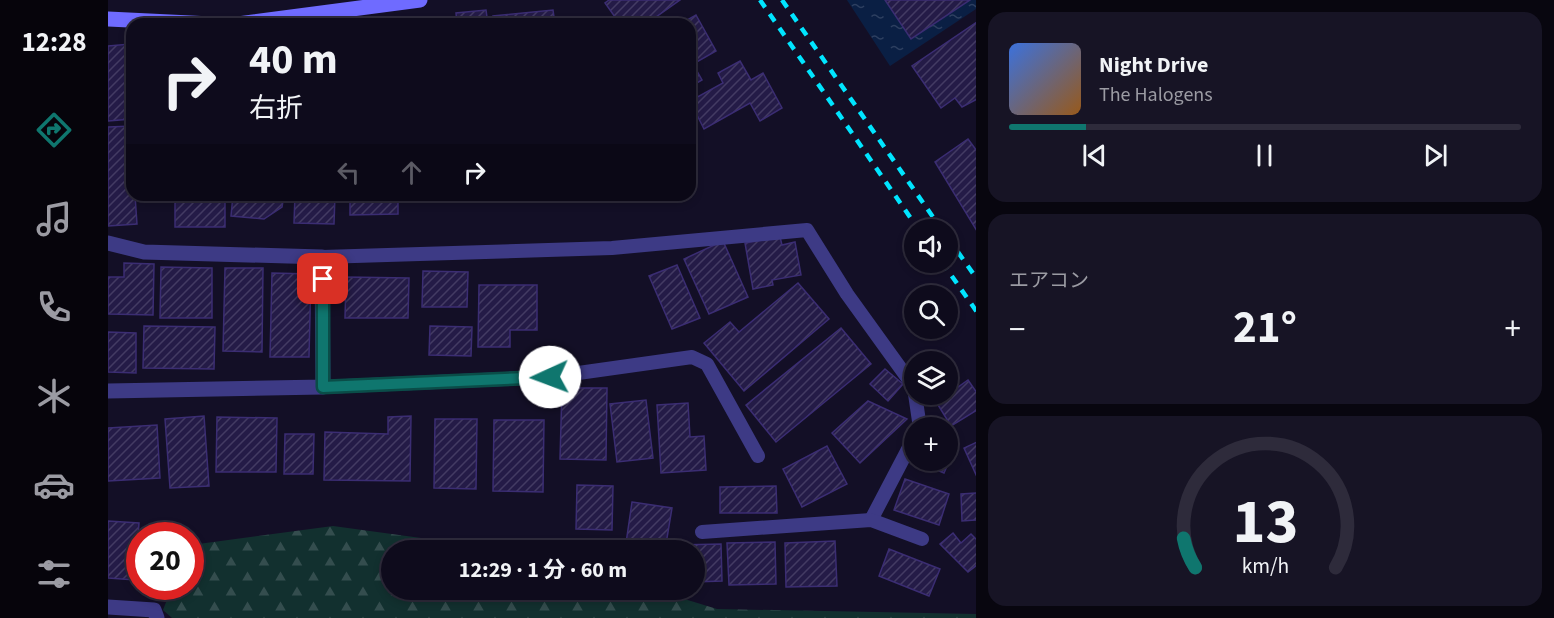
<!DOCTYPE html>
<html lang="ja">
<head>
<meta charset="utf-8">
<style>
  :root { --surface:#0e0b1c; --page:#171425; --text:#f1f3f6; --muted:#9b9ba3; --line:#2e2b3b; --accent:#0f766e }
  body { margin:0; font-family:"Source Sans 3","Noto Sans JP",sans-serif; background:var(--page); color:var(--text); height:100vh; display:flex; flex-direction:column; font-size:22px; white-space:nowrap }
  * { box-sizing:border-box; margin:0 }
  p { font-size:20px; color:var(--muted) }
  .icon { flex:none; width:33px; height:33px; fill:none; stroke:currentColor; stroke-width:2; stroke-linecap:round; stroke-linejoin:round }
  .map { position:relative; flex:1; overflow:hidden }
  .drawer { display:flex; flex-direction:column; gap:12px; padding:12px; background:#08060f; width:578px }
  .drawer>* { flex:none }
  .banner { position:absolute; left:18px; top:18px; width:570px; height:183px; border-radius:18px; box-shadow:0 3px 9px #0003,0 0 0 2px var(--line); background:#0e0b1c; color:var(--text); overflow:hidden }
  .controls { position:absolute; left:796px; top:219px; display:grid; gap:12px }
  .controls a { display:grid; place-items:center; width:54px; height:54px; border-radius:50%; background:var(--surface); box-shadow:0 3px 9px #0003,0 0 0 2px var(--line); font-size:30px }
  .speed { position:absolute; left:18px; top:522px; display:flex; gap:12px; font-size:30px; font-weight:700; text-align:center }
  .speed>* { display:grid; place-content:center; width:78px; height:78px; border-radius:50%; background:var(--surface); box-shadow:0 3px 9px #0003,0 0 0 2px var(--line); line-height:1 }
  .speed .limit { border:9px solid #d22; background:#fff; color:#111 }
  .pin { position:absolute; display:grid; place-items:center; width:51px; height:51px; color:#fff; margin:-26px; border-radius:12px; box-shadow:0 3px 9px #0006 }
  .me { position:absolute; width:66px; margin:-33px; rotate:268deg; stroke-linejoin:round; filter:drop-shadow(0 0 4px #0008) }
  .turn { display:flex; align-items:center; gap:21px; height:126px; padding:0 24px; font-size:27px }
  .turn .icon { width:78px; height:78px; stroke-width:2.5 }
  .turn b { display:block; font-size:42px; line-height:51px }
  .lanes { display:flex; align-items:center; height:57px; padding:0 24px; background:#0003; justify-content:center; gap:30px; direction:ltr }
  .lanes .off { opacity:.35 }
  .big { font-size:45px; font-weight:700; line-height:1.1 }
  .drawer .tile { flex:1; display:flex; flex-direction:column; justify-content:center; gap:9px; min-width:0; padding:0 21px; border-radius:18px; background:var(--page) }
  .drawer .dial { align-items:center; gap:0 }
  .dial svg { height:156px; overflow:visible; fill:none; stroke:var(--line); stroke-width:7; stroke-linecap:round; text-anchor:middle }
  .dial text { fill:var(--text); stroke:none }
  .song { display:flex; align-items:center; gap:18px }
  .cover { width:72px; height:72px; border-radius:9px; background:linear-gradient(135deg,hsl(220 70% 55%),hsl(30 70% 35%)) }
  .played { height:6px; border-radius:3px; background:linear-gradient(90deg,var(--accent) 15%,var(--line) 15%) }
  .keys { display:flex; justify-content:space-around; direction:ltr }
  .heat { display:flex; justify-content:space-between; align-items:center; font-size:33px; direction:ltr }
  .trip { position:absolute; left:273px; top:540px; width:324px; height:60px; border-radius:30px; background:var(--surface); box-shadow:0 3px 9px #0003,0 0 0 2px var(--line); font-weight:700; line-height:60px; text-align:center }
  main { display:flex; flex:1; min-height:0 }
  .tabs { display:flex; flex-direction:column; width:108px; justify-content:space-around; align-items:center; background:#06040b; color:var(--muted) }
  .tabs .icon { width:42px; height:42px }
  .tabs .current { color:var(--accent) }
  .tabs b { font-size:27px; color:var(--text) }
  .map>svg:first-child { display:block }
  .forest { fill:url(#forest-firs) }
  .water { fill:url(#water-ripples) }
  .building { fill:url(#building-hatch); stroke:#3b2d73; stroke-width:1.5 }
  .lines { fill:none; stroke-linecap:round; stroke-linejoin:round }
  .lane { stroke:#3d3a85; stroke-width:14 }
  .street { stroke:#3d3a85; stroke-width:15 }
  .secondary { stroke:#6f6bff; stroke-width:15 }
  .rail { stroke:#00e5ff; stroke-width:4.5; stroke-dasharray:9 8; stroke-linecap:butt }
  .route-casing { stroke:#0a4d48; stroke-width:15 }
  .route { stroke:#0f766e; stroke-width:10 }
</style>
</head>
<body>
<main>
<nav class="tabs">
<b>12:28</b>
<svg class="icon current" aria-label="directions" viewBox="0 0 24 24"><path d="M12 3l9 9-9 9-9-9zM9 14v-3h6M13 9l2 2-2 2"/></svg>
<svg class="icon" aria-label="music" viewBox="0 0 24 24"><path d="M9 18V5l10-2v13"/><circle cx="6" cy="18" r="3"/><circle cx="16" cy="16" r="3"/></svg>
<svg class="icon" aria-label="phone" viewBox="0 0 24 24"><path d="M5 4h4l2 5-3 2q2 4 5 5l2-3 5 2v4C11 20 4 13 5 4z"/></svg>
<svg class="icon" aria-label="climate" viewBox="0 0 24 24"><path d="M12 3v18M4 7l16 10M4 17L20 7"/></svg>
<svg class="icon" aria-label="car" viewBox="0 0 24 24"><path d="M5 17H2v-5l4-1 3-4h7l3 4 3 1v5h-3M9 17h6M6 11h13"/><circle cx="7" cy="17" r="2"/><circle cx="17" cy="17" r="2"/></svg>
<svg class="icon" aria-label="filters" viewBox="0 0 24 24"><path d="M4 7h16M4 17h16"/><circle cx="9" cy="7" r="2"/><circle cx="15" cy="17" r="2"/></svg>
</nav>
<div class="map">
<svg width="869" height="618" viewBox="0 0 869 618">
  <defs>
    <pattern id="forest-firs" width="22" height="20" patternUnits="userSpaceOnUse" patternTransform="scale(1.5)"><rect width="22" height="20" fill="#12302f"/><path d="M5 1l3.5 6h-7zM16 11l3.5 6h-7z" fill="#344d4e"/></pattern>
    <pattern id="water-ripples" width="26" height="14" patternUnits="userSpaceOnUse" patternTransform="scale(1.5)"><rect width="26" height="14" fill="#0a1f44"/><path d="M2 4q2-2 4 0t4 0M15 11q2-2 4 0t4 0" fill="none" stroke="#2d3f60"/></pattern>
    <pattern id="building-hatch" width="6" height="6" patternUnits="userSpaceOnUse" patternTransform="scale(1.5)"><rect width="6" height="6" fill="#241b47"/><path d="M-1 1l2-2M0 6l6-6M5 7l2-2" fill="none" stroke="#433b63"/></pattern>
  </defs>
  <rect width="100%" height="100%" fill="#130f26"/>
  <path class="forest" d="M 225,526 L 401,550 L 284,550 L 284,590 L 547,590 L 609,609 L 868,614 L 868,618 L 64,618 L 55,610 L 64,587 L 82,586 L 83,545 Z"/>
  <path class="water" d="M 739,0 L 868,0 L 868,9 L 782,66 Z"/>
  <g class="building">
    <path d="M 501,0 L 572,0 L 538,24 L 512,24 L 497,3 Z"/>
    <path d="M 777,0 L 862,0 L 803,39 Z"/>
    <path d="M 378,10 L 380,24 L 349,24 L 348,13 Z"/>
    <path d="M 445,10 L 447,24 L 386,24 L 385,16 Z"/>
    <path d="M 588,15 L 608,51 L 585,64 L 594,80 L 582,87 L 582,24 L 572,24 Z"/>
    <path d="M 336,17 L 337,24 L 303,24 L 302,21 Z"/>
    <path d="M 869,22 L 869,99 L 854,107 L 847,98 L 833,108 L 804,66 Z"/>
    <path d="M 22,44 L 24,119 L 0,121 L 0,46 Z"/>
    <path d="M 632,61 L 643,80 L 655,73 L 674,108 L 652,121 L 642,103 L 596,129 L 582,101 L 615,83 L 610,73 Z"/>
    <path d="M 24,126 L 24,195 L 27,195 L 29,224 L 0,226 L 0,127 Z"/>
    <path d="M 860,139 L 869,151 L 869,231 L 827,162 Z"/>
    <rect x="67" y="195" width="50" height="32"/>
    <path d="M 125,195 L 176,195 L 174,207 L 156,219 L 123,216 Z"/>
    <path d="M 187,195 L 227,195 L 226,224 L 186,223 Z"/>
    <path d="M 242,195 L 290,195 L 290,214 L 242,215 Z"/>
    <path d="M 305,195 L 372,195 L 306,198 Z"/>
    <path d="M 418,195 L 463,195 L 463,196 L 418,197 Z"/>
    <path d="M 672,237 L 674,245 L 687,242 L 693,275 L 664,280 L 665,285 L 645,289 L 637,243 Z"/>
    <path d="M 615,241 L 640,297 L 601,314 L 576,259 Z"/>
    <path d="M 16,263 L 46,264 L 45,315 L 0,314 L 0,277 L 16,277 Z"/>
    <path d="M 569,265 L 592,318 L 564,329 L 541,276 Z"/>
    <path d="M 53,267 L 104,268 L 104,318 L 52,318 Z"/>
    <path d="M 117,268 L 155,268 L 154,352 L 115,351 Z"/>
    <path d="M 315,271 L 360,272 L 359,307 L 314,307 Z"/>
    <path d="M 164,273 L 203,274 L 201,357 L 162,357 Z"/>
    <path d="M 238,277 L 301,278 L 300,318 L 237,318 Z"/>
    <path d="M 690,283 L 721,319 L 636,391 L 596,343 L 622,322 L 631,332 Z"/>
    <path d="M 371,285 L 429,285 L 429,330 L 402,330 L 402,347 L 370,347 Z"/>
    <path d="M 36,326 L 107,327 L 106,369 L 35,368 Z"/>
    <path d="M 322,326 L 364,327 L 363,356 L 321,355 Z"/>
    <path d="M 733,328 L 763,364 L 668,442 L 638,405 Z"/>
    <path d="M 0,332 L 28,333 L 28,373 L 0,372 Z"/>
    <path d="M 777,369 L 795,384 L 780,401 L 762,384 Z"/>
    <path d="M 860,380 L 869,393 L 869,410 L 843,426 L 827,400 L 840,394 Z"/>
    <path d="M 454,388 L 499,388 L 498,460 L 452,459 Z"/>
    <path d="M 538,400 L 545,458 L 509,462 L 502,404 Z"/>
    <path d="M 760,401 L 799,419 L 752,463 L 724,433 Z"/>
    <path d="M 580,403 L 582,437 L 596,436 L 598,470 L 553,473 L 549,405 Z"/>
    <path d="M 96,416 L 101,486 L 62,488 L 57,419 Z"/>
    <path d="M 303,416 L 302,481 L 216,480 L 217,432 L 280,434 L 280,417 Z"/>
    <path d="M 109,417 L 169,418 L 168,472 L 108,472 Z"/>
    <path d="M 327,419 L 369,419 L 368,489 L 326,488 Z"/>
    <path d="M 386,420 L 436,420 L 435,492 L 385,491 Z"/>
    <path d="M 49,425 L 52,478 L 0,481 L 0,428 Z"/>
    <path d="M 177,434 L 206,434 L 205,474 L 176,474 Z"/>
    <path d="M 869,442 L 869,477 L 856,448 Z"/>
    <path d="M 719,446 L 739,484 L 694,507 L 675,469 Z"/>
    <path d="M 840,450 L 845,452 L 836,473 L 807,461 L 840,460 Z"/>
    <path d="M 797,479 L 841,494 L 831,525 L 786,510 Z"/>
    <path d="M 469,485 L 505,486 L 504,530 L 468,529 Z"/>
    <path d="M 668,486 L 669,513 L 612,513 L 612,487 Z"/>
    <path d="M 869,493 L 869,520 L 854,521 L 853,494 Z"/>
    <path d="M 524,502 L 564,508 L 557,550 L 517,550 Z"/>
    <path d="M 0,521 L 31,523 L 27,580 L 0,578 Z"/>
    <path d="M 845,533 L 853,543 L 863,534 L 869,540 L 869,565 L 860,572 L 832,544 Z"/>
    <path d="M 727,541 L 729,586 L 678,587 L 677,543 Z"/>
    <path d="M 667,542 L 668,584 L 621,585 L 619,543 Z"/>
    <path d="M 613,544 L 614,581 L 586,582 L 586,550 L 568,550 L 568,545 Z"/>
    <path d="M 781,549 L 832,569 L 821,596 L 771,576 Z"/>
  </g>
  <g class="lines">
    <g class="lane">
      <path d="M 214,257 L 504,248 L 699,230 L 739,294 L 806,387 L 807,392"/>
      <path d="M 215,387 L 442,377 L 584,357 L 599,364 L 650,456"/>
      <path d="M 807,394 L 812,428"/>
      <path d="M 763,520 L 807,436"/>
      <path d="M 594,532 L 763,520 L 814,539"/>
    </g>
    <g class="street">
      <path d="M 0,243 L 36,252 L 214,257 L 215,387 L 0,391"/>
      <path d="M 0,607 L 46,610 L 49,618"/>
    </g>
    <g class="secondary">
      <path d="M 0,19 L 103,24"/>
      <path d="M 130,24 L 312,0"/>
    </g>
    <g class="rail">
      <path d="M 652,0 L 811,230"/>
      <path d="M 674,0 L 834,230"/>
      <path d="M 840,238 L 869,279"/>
      <path d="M 834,262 L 869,312"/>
    </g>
  </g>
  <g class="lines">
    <defs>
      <path id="route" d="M 215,279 L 215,387 L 442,377"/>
    </defs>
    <use href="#route" class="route-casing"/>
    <use href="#route" class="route"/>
  </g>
</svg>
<div class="controls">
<a><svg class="icon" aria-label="sound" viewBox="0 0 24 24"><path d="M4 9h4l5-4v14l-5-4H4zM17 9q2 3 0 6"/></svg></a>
<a><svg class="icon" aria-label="search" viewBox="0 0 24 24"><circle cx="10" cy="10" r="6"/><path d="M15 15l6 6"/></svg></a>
<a><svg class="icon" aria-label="layers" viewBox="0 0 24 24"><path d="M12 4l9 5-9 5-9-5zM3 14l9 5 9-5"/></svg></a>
<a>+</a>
</div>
<div class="speed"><div class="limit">20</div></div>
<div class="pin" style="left:215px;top:279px;background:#d93025"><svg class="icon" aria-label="arrive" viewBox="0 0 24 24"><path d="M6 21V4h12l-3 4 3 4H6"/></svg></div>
<svg class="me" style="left:442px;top:377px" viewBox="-20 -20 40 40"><circle r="19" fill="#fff"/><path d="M0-13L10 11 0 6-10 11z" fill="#0f766e"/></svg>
<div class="trip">12:29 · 1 分 · 60 m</div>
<div class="banner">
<div class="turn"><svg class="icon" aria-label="right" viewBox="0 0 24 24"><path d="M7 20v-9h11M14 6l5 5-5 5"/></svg><div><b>40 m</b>右折</div></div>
<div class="lanes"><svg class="icon off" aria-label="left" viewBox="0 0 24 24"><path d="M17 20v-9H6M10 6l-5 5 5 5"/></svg><svg class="icon off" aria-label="ahead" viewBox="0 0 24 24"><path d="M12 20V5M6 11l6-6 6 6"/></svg><svg class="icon" aria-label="right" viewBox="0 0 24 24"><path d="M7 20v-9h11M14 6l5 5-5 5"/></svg></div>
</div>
</div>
<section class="drawer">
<div class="tile">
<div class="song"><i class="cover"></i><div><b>Night Drive</b><p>The Halogens</p></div></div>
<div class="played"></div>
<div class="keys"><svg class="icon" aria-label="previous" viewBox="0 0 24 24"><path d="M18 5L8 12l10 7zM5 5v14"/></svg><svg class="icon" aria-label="pause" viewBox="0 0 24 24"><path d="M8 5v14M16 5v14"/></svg><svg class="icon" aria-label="next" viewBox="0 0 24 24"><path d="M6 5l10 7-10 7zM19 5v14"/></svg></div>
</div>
<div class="tile"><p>エアコン</p>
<div class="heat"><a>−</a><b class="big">21°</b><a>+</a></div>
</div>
<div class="tile dial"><svg viewBox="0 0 100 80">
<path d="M14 69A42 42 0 1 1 86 69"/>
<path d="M14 69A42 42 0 0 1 8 54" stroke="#0f766e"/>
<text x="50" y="56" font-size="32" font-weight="700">13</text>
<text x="50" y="72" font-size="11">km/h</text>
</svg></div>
</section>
</main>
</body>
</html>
